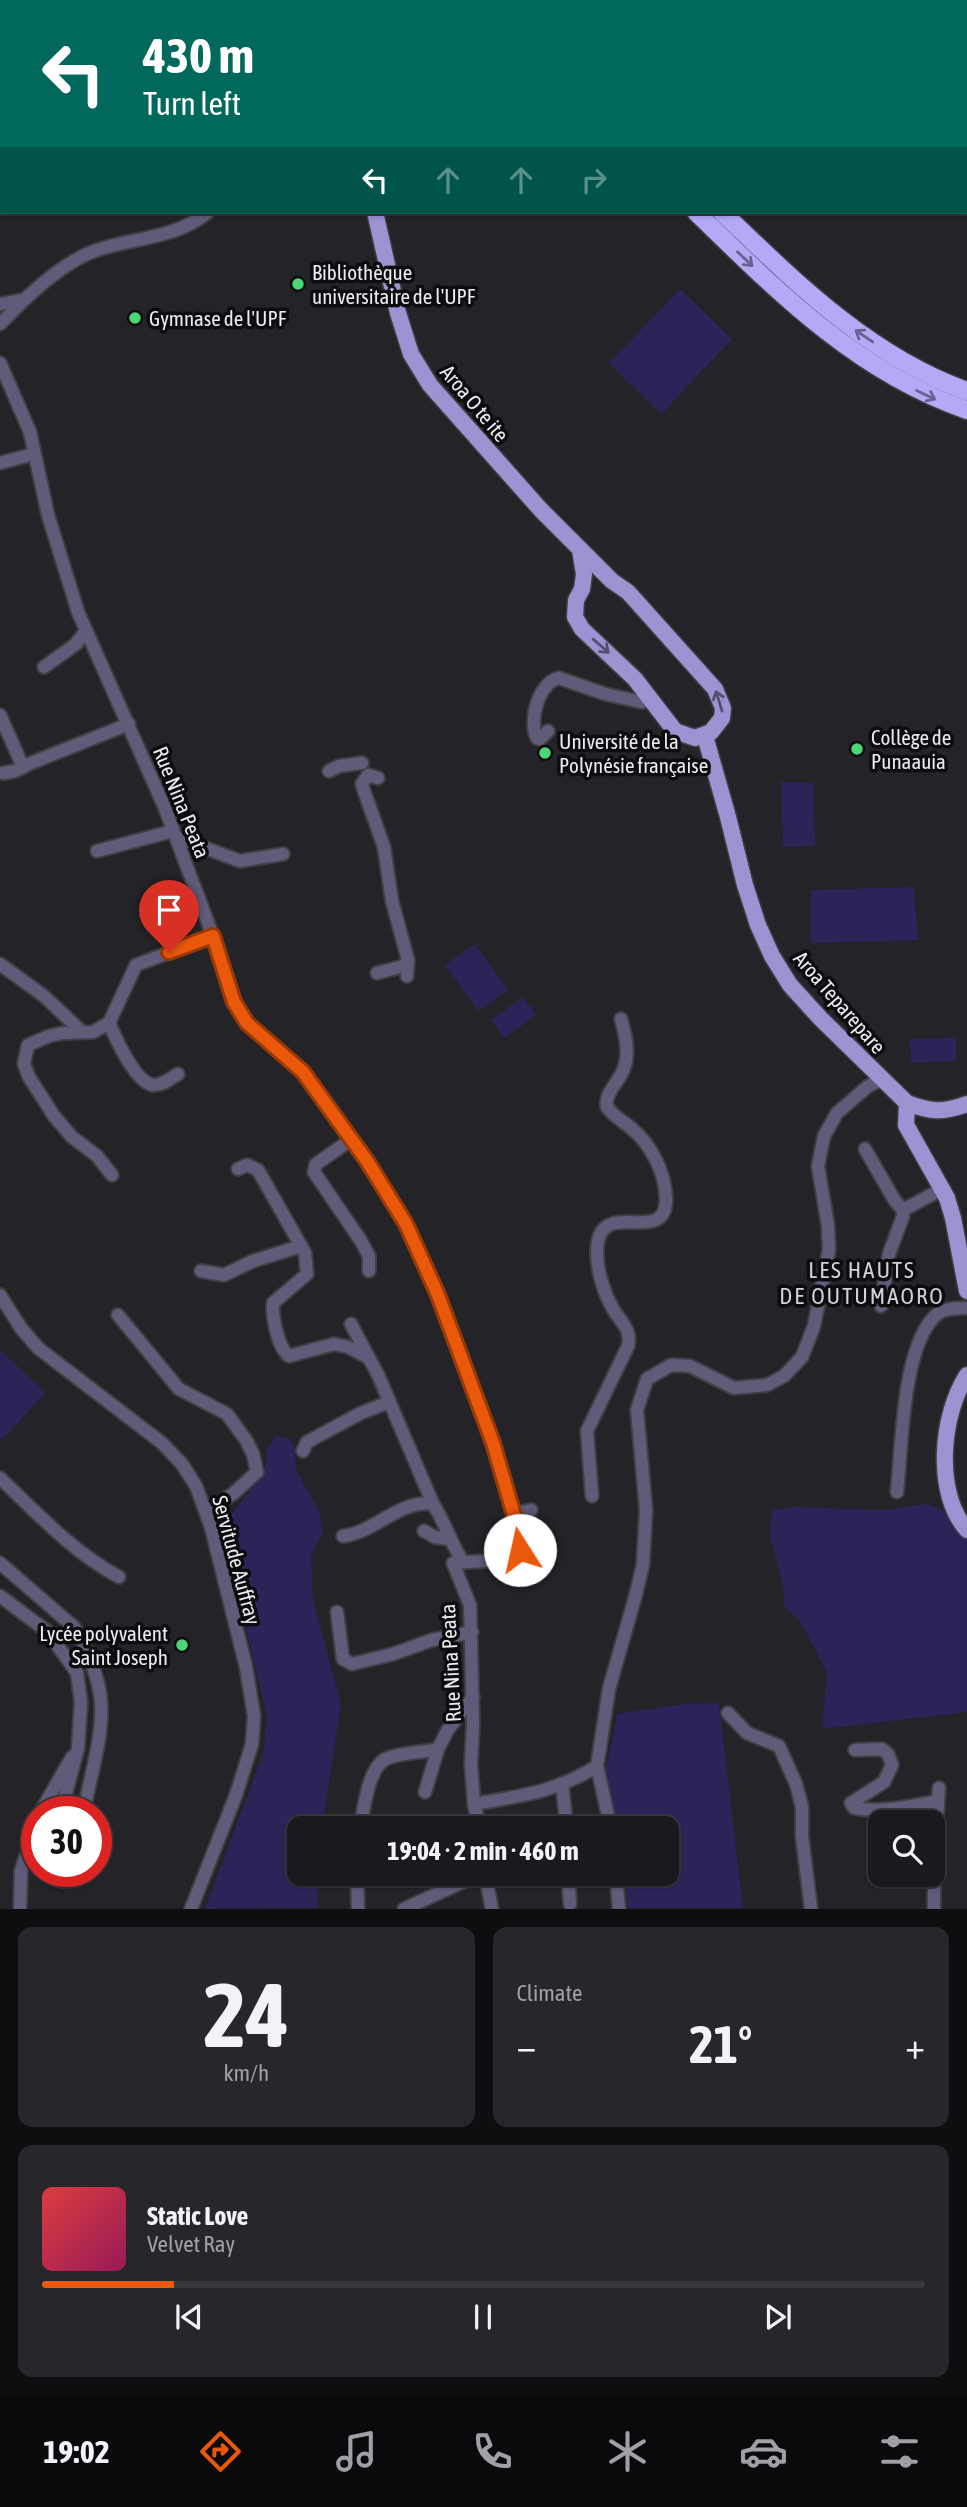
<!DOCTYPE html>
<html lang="en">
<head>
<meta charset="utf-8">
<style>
  :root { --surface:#1a1a1e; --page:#27272b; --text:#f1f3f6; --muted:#9fa1a4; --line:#38383c; --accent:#ea580c }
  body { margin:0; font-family:"Asap Condensed",sans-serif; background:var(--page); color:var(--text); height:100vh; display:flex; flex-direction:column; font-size:26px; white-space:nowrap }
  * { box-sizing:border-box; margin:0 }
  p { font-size:23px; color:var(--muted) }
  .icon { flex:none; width:38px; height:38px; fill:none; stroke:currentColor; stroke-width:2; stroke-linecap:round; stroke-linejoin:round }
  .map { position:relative; height:1909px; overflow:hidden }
  .panel { display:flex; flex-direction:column; gap:18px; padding:18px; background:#0e0e10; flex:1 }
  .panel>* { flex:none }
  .banner { position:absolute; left:0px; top:0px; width:968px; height:214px; box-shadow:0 2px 5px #0004,0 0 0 2px var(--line); background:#00695c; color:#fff; overflow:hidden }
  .fabs { position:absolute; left:868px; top:1810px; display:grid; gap:14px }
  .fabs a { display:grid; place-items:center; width:77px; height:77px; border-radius:14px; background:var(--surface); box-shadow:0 2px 5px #0004,0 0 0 2px var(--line); font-size:35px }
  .speed { position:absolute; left:21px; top:1796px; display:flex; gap:14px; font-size:35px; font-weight:700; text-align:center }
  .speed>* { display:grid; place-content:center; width:91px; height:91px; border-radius:50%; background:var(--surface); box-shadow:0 2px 5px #0004,0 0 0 2px var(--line); line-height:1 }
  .speed .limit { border:10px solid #d22; background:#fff; color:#111 }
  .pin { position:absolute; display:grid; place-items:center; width:60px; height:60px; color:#fff; margin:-72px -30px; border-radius:50% 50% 50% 0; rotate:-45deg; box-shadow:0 0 7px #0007 }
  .pin .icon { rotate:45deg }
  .me { position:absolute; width:77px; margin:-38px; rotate:350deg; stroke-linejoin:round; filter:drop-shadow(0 0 5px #0008) }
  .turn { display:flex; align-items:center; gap:24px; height:147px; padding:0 28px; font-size:32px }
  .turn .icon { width:91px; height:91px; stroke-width:2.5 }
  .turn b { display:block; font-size:49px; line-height:60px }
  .lanes { display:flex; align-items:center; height:66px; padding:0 28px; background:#0003; justify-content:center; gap:35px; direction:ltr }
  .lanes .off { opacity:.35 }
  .big { font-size:52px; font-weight:700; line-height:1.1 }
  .panel .tile { flex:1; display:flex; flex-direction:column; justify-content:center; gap:10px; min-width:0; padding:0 24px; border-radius:14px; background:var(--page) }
  .panel .dial { align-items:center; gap:0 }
  .dial b { font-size:91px; line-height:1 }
  .song { display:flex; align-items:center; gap:21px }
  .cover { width:84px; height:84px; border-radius:10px; background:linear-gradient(135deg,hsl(0 70% 55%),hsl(330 70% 35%)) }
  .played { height:7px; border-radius:4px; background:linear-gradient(90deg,var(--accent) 15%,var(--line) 15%) }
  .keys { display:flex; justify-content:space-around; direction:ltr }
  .heat { display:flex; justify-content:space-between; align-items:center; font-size:38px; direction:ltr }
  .panel .tiles { flex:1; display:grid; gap:18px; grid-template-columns:1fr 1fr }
  .tile:last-child { grid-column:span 2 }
  .trip { position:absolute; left:287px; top:1816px; width:392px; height:70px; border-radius:14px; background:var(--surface); box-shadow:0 2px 5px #0004,0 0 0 2px var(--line); font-weight:700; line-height:70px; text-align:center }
  .tabs { display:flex; height:112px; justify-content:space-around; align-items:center; background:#0a0a0c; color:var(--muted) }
  .tabs .icon { width:49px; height:49px }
  .tabs .current { color:var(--accent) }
  .tabs b { font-size:32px; color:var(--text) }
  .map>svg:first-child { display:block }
  .green { fill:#2e2358 }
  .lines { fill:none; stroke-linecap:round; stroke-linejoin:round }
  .minor-casing { stroke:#3f3f44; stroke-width:16 }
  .major-casing { stroke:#3f3f44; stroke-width:19 }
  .highway-casing { stroke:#3f3f44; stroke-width:21 }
  .minor { stroke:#5f5c7a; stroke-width:12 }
  .major { stroke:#9b93d2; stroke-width:16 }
  .highway { stroke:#b3a9f6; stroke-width:18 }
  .oneway { stroke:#68628e }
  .oneway2 { stroke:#545070 }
  .route-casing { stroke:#983908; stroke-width:18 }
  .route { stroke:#ea580c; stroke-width:12 }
  .poi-dot { fill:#4ad677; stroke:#0d0c0f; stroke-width:2.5 }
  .labels { text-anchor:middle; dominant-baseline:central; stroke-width:7; stroke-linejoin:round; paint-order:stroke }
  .poi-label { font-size:21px; fill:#ecebef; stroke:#0d0c0f; text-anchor:start }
  .street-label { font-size:21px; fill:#ecebef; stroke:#0d0c0f }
  .neighbourhood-label { font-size:23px; letter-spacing:2px; fill:#d2d1d9; stroke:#0d0c0f }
</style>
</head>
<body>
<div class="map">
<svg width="967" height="1909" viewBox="0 0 967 1909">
  <rect width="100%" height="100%" fill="#232328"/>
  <g class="green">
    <path d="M 680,289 L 732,339 L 661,414 L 609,363 Z"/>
    <path d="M 781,782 L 813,783 L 815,846 L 783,847 Z"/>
    <path d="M 914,887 L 918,940 L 811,943 L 811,890 Z"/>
    <path d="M 475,944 L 508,990 L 479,1011 L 445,965 Z"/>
    <path d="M 523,997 L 536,1015 L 504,1038 L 491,1020 Z"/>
    <path d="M 956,1038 L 956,1061 L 911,1063 L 910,1039 Z"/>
    <path d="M 0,1350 L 45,1393 L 2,1440 L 0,1438 Z"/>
    <path d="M 276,1436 L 290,1439 L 295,1449 L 296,1470 L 320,1513 L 323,1533 L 311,1555 L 313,1600 L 341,1704 L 322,1829 L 299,1829 L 299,1874 L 319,1874 L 317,1908 L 205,1909 L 263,1754 L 267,1717 L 222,1527 L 261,1477 L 266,1464 L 267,1449 Z"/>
    <path d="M 927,1504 L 947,1512 L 967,1534 L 967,1712 L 822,1729 L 827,1673 L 801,1622 L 784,1607 L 783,1584 L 770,1537 L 772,1510 L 796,1507 L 882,1510 Z"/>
    <path d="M 719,1703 L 743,1908 L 628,1908 L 624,1874 L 667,1874 L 667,1829 L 618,1829 L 606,1770 L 617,1714 L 682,1704 Z"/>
  </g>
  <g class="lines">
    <defs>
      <g id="minor">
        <path d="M 0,304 L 23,300"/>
        <path d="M 0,324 C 26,297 62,262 97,250 C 136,237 175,239 208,212"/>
        <path d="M 0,363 L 30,432 L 48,515 L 78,612 L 164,806 L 213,936 L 234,1002 L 247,1023 L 303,1072 L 367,1162 L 406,1224 L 438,1295 L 493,1442 L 516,1522 L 520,1550 L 518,1556 L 513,1559 L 453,1563 L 470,1605 L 473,1724 L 471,1764 L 474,1804 C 521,1796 556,1792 597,1766 L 609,1689 L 636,1594 L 643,1564 L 646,1510 L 637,1410 L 647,1379 L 671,1365 L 690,1366 L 734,1388 L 767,1385 L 784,1376 L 802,1357 L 814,1326 L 829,1250 L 828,1226 L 818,1166 L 824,1136 L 837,1113 L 867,1087 L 881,1079"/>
        <path d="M 0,463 L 34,454"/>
        <path d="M 44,667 L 76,644 L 86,631"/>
        <path d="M 0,715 L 23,767"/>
        <path d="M 548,731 L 540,739 L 537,738 C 528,720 539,682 559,678 L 605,694 L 642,702 L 649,695"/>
        <path d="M 329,771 L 339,766 L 362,763"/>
        <path d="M 3,773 L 15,771 L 31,763 L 129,724"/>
        <path d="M 378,778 L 368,775 L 362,784 L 363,788 L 384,847 L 392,901 L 408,960 L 407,976"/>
        <path d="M 176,837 L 240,861 L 283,854"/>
        <path d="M 97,851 L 173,831"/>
        <path d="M 0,964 L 44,996 L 81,1031"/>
        <path d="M 377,973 L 404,966 L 408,960"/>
        <path d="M 109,1023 C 116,1039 135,1082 153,1085 C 162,1086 171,1078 178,1074"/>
        <path d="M 352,1139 L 316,1164 L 314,1172 L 361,1241 L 369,1256 L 369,1271"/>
        <path d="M 865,1149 L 895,1201 L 903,1210"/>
        <path d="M 238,1169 L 247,1165 L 258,1170 L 305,1253 L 307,1274 L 273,1303 C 272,1317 278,1348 289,1356 L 334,1344 L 348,1347 L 369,1358"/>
        <path d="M 112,1175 L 97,1156 L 72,1137 L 54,1116 L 29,1077 L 24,1064 L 28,1045 L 49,1036 L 63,1033 L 93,1032 L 109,1023 L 136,965 L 213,936"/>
        <path d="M 201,1271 L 224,1275 L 253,1261 L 301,1246"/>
        <path d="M 0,1295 L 21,1328 L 38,1348 L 162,1443 L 182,1464 L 196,1486 L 211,1527 L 246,1667 L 254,1716 L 252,1744 L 236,1795 L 191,1909"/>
        <path d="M 881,1306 L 889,1254 L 903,1216 L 903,1210 L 942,1189"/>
        <path d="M 118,1315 L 179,1389 L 227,1414 L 246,1440 L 253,1454 L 257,1472 L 234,1493 L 206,1512"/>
        <path d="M 351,1324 L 379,1377 L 433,1504 C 445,1522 451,1544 463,1562"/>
        <path d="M 303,1451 L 307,1442 L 361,1413 L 389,1402"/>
        <path d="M 0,1478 C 38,1514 73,1552 119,1577"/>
        <path d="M 897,1492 C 902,1447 902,1346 936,1315 C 944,1308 957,1308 967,1308"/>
        <path d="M 592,1496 L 587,1431 L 628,1346 C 632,1330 621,1322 613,1309 C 604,1293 597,1271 597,1253 C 596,1192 667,1250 666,1198 C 665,1172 651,1144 631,1128 C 623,1121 613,1116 607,1107 C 604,1092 620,1082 624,1068 C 630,1052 625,1034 621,1019"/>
        <path d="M 513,1514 L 531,1510"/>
        <path d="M 424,1531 L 435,1537 L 449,1539"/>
        <path d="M 343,1536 C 374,1533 400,1499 433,1504"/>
        <path d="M 0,1563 L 74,1627 C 86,1645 100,1681 101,1703 C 103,1735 92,1770 86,1801"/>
        <path d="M 0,1596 L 48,1632 L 77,1673 L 81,1702 L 78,1748 L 61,1811"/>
        <path d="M 337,1612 L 343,1659 L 352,1664 L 393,1654 L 432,1640 L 472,1632"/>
        <path d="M 728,1713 L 747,1733 L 779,1746 L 796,1784 L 802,1807 L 802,1836 L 811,1909"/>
        <path d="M 855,1750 L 882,1749 L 888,1754 L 892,1765 L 884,1782 L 851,1803 L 854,1808 C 880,1813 912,1806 938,1801"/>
        <path d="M 597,1766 L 611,1829"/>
        <path d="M 562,1784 L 567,1829"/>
        <path d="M 425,1792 L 438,1749 L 447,1731 L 473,1697"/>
        <path d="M 474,1804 L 480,1829"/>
        <path d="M 41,1811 L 72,1757"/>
        <path d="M 360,1829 C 364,1809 368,1765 388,1758 C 403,1752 422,1753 438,1749"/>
        <path d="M 357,1874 L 358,1908"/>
        <path d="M 485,1874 L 492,1909"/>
        <path d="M 568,1874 L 570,1904"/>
        <path d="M 616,1874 L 619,1909"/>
        <path d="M 20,1909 L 21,1871 L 37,1822"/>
        <path d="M 404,1909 L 480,1874"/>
        <path d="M 934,1909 L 934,1862 L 939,1788"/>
      </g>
      <g id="major">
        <path d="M 0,12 L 2,12"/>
        <path d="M 0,143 L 2,143"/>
        <path d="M 0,156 L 2,156"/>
        <path d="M 375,212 L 398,313 L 411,354 L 430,385 L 541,510 L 612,581 L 628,592 L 715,689 L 723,708 L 722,718 L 711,732 L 695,738 L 675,731 L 635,679 L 582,629 L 575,617 L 576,600 L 582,589 L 584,574 L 580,550"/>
        <path d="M 705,736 L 728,817 L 745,885 L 758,925 L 772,956 L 790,985 L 820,1018 L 907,1103 C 931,1112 943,1113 967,1104"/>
        <path d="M 907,1103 L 906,1125 L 947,1198 L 953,1218 L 967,1291"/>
        <path d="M 967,1375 C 941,1415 934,1493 967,1530"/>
      </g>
      <g id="highway">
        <path d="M 367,0 L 372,2"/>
        <path d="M 426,0 L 430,2"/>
        <path d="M 106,2 L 107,0"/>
        <path d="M 696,212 C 777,291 857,372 967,410"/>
        <path d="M 722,212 C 795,282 870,357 967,391"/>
      </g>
    </defs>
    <use href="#minor" class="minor-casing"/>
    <use href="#major" class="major-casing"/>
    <use href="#highway" class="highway-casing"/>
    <use href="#minor" class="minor"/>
    <use href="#major" class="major"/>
    <use href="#highway" class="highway"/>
  </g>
  <defs><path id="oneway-shaft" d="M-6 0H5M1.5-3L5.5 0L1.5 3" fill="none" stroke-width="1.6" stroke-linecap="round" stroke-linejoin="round" transform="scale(1.75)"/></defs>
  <g class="oneway">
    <use href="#oneway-shaft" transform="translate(745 259) rotate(44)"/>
    <use href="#oneway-shaft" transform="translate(864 336) rotate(-146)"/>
    <use href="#oneway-shaft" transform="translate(926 395) rotate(26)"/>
  </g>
  <g class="oneway2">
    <use href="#oneway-shaft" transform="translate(601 646) rotate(41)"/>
    <use href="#oneway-shaft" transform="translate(719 701) rotate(-107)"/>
  </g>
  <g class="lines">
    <defs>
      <path id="route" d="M 169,952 L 213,936 L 234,1002 L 247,1023 L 303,1072 L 367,1161 L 406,1224 L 438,1295 L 493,1443 L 516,1522 L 520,1550"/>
    </defs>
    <use href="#route" class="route-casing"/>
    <use href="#route" class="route"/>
  </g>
  <g class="poi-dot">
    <circle cx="298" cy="284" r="7"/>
    <circle cx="135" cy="318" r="7"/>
    <circle cx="857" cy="749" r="7"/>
    <circle cx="545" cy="753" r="7"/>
    <circle cx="182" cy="1645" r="7"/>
  </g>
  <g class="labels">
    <g class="poi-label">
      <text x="312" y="272">Bibliothèque<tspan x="312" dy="24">universitaire de l'UPF</tspan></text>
      <text x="149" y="318">Gymnase de l'UPF</text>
      <text x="871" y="737">Collège de<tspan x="871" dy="24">Punaauia</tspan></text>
      <text x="559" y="741">Université de la<tspan x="559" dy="24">Polynésie française</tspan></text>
      <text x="168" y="1633" text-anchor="end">Lycée polyvalent<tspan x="168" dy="24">Saint Joseph</tspan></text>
    </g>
    <g class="street-label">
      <text transform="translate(475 403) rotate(50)">Aroa O te ite</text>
      <text transform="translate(182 802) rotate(68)">Rue Nina Peata</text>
      <text transform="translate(840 1002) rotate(49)">Aroa Teparepare</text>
      <text transform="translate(237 1560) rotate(75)">Servitude Auffray</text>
      <text transform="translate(450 1663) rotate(-93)">Rue Nina Peata</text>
    </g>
    <g class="neighbourhood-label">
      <text x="862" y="1270">LES HAUTS<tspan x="862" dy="26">DE OUTUMAORO</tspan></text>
    </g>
  </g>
</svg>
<div class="fabs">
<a><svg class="icon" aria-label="search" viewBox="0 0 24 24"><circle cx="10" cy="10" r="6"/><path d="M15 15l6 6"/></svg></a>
</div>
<div class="speed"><div class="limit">30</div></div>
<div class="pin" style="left:169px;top:952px;background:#d93025"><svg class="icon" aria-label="arrive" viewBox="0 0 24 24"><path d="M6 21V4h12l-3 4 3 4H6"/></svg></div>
<svg class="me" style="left:520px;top:1550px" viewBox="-20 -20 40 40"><circle r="19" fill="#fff"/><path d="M0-13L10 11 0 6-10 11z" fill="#ea580c"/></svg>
<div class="trip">19:04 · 2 min · 460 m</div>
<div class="banner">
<div class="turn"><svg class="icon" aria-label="left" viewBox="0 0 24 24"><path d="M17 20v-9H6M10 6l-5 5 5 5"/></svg><div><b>430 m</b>Turn left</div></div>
<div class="lanes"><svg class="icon" aria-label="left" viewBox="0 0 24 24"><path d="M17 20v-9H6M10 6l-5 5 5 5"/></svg><svg class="icon off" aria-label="ahead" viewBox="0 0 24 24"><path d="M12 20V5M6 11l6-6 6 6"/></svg><svg class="icon off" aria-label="ahead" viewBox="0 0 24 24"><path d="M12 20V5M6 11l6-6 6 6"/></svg><svg class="icon off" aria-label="right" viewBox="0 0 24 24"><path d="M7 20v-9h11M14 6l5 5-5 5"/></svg></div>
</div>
</div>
<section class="panel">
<div class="tiles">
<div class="tile dial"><b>24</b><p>km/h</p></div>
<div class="tile"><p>Climate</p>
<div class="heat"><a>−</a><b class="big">21°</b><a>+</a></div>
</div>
<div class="tile">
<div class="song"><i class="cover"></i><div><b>Static Love</b><p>Velvet Ray</p></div></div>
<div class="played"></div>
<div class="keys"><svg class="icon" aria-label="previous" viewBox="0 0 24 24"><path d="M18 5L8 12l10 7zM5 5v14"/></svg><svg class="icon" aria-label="pause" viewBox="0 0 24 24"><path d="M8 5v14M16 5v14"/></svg><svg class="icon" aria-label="next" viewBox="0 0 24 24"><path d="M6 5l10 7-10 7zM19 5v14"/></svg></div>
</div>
</div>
</section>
<nav class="tabs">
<b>19:02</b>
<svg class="icon current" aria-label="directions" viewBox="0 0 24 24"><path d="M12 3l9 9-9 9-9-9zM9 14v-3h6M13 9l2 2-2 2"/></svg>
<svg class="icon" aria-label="music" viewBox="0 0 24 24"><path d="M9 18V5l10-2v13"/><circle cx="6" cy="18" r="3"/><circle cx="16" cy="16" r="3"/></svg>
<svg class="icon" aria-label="phone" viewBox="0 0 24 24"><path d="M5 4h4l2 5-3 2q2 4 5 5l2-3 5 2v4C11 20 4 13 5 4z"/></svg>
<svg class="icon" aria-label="climate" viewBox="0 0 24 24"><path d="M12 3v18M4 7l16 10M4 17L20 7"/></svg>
<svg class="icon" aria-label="car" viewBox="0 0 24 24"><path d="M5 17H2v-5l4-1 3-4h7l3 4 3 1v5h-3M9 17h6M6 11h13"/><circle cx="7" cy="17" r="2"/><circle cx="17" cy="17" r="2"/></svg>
<svg class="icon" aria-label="filters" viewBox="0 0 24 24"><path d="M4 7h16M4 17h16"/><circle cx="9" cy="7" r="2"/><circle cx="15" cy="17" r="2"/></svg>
</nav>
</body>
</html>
